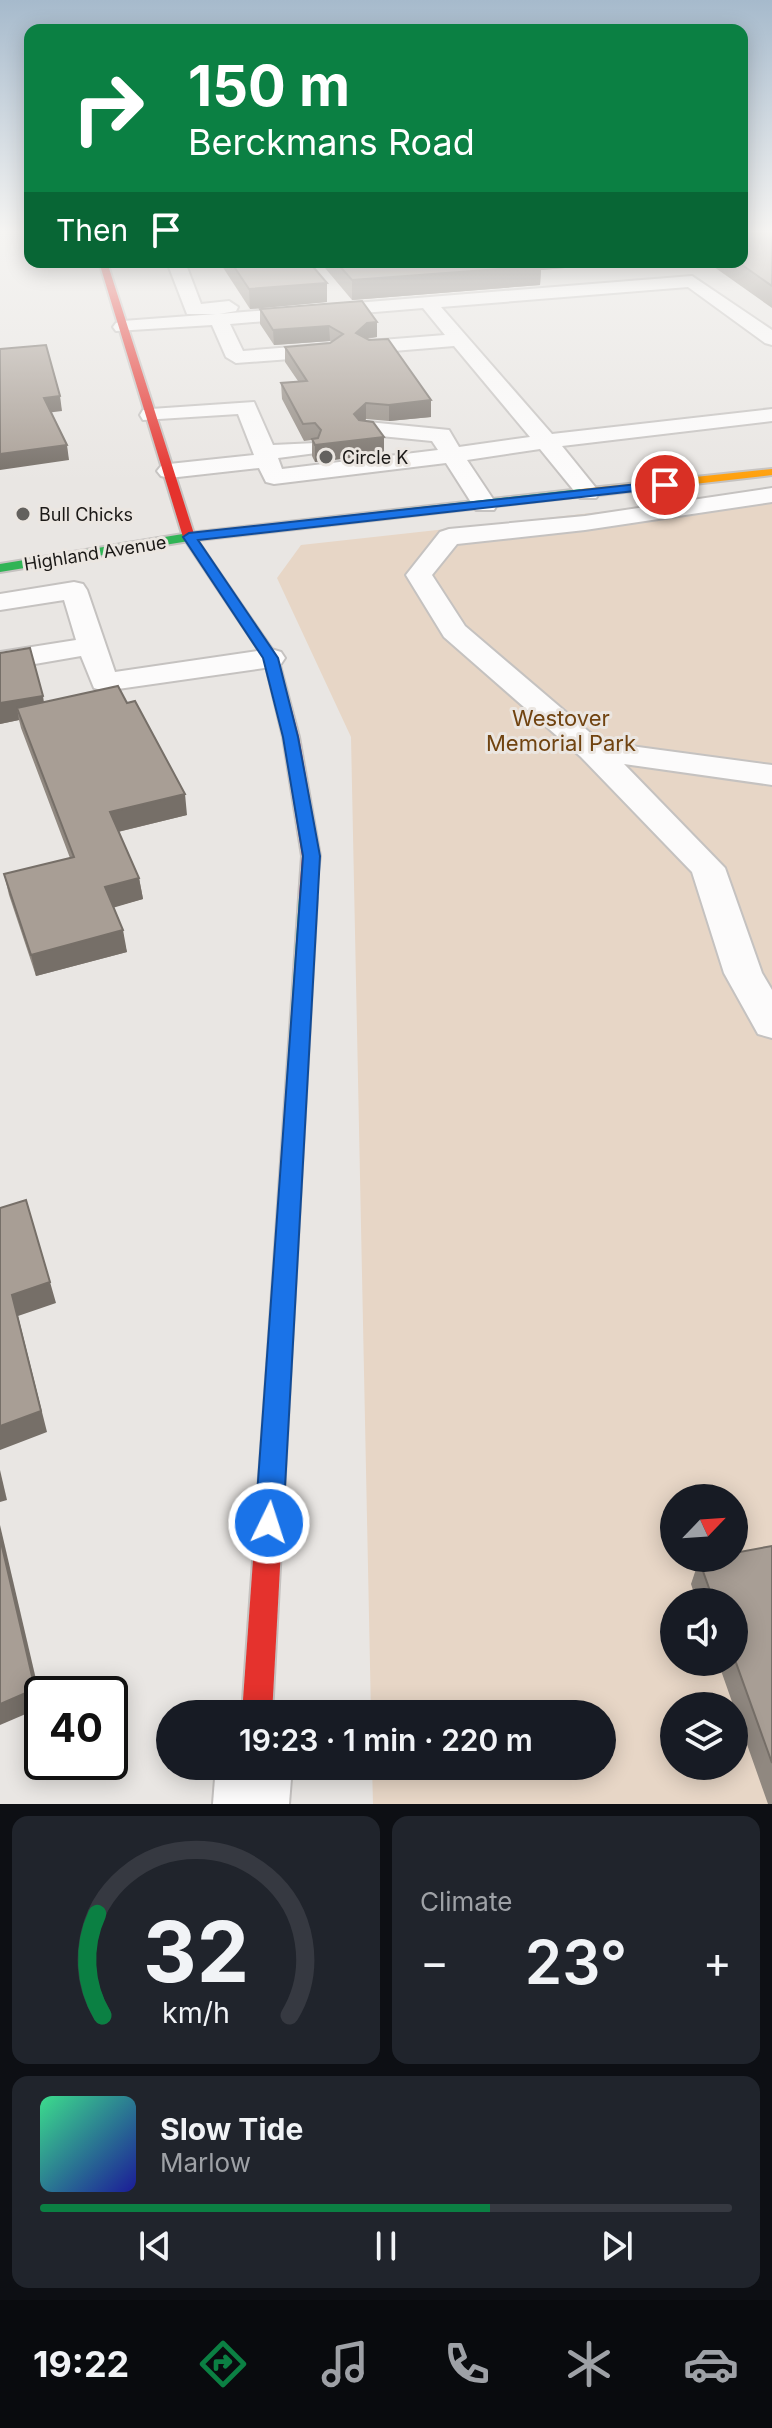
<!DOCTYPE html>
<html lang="en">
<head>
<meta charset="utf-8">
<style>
  :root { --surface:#171b24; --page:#20242c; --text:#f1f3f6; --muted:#9ea1a6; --line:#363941; --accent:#0b8043 }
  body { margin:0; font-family:Inter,sans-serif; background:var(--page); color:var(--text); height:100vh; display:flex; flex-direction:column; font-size:30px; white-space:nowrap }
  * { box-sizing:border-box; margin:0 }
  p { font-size:26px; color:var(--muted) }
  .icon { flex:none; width:44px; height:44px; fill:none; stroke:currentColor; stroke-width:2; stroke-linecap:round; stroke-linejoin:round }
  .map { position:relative; height:1804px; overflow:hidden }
  .sheet { display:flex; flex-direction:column; gap:12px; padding:12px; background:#0d0f14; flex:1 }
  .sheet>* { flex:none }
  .top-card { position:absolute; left:24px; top:24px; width:724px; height:244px; border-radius:16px; box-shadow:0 4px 20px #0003; background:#0b8043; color:#fff; overflow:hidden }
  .needle { width:52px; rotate:65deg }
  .fabs { position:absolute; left:660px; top:1484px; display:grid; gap:16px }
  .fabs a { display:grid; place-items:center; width:88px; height:88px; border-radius:50%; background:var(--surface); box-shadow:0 4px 20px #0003; font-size:40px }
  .speed { position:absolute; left:24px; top:1676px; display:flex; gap:16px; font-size:40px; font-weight:700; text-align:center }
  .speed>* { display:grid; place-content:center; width:104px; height:104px; border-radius:50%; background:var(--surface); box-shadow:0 4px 20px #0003; line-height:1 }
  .speed .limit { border:4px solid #111; border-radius:12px; background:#fff; color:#111 }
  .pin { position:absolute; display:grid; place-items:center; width:68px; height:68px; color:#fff; margin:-34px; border:4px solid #fff; border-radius:50%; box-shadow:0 2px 8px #0007 }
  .me { position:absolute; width:88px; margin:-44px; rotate:4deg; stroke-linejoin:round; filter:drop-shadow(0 0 6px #0008) }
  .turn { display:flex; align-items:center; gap:28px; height:168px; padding:0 32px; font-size:36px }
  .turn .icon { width:104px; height:104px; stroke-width:2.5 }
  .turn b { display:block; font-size:56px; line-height:68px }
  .then { display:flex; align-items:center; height:76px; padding:0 32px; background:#0003; gap:16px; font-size:30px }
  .big { font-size:60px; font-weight:600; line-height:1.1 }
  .sheet .tile { flex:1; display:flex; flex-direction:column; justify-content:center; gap:12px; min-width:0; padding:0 28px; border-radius:16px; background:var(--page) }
  .sheet .dial { align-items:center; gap:0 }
  .dial svg { height:208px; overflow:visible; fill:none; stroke:var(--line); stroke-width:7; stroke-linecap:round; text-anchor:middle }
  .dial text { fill:var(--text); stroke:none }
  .song { display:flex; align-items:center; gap:24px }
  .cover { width:96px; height:96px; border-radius:12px; background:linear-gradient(135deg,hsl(150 70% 55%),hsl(240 70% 35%)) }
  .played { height:8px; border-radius:4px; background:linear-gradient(90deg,var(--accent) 65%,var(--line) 65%) }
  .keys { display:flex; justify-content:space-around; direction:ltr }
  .heat { display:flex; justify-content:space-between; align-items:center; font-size:44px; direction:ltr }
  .sheet .tiles { flex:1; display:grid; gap:12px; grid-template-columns:1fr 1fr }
  .tile:last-child { grid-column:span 2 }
  .trip { position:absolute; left:156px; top:1700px; width:460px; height:80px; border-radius:40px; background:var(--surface); box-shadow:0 4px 20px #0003; font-weight:600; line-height:80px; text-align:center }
  .menu { display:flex; height:128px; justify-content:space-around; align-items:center; background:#090b0e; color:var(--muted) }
  .menu .icon { width:56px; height:56px }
  .menu .active { color:var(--accent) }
  .menu b { font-size:36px; color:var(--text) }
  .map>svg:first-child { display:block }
  .green { fill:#e7d6c6; fill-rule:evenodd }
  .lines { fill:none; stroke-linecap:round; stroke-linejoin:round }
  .lane-casing { stroke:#c5c2c0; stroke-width:4 }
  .street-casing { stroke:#c5c2c0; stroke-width:4 }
  .fast-casing { stroke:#c5c2c0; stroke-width:4 }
  .slow-casing { stroke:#c5c2c0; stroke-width:4 }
  .jam-casing { stroke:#c5c2c0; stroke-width:4 }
  .lane { fill:#fcfbfb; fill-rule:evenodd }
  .street { fill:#fcfbfb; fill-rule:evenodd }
  .fast { fill:#30b455; fill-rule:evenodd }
  .slow { fill:#ff9f0a; fill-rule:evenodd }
  .jam { fill:#e5322d; fill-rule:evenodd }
  .wall { fill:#908880 }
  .shaded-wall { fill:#766f68 }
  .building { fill:#a89e95; stroke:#766f68; stroke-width:2 }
  .route { fill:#1a73e8; stroke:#114b97; stroke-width:2 }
  .poi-dot { fill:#63615e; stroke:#ebe6e1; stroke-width:3 }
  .labels { text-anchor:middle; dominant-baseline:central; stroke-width:6; stroke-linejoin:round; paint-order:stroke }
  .far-poi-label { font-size:18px; fill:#1b1917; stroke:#ebe6e1; text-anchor:start }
  .far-street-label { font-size:18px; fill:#1b1917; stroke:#ebe6e1 }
  .park-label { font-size:22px; fill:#704310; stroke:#ebe6e1 }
</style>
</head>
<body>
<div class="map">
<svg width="772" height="1804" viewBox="0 0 772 1804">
  <rect width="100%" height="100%" fill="#e9e6e3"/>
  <path class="green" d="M 772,493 L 772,1804 L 373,1804 L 372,1766 L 602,1766 L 602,1714 L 371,1714 L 351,737 L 277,578 L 301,545 ZM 674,1498 L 734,1498 L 734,1558 L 674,1558 ZM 674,1602 L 734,1602 L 734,1662 L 674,1662 ZM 674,1706 L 734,1706 L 734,1766 L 674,1766 Z"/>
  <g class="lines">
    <defs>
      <g id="lane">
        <path d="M 167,262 L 185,262 L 201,304 L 229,301 L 238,307 L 236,311 L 219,314 L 692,276 L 772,330 L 772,345 L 765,343 L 688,287 L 441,307 L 552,434 L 772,409 L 772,421 L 562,446 L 600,493 L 596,498 L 580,498 L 540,449 L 467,460 L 497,505 L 494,510 L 476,510 L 446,463 L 274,484 L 266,482 L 259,468 L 169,478 L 161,476 L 157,471 L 161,466 L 169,464 L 254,455 L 238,414 L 143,420 L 140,415 L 143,410 L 151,409 L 254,402 L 273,445 L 316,443 L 319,448 L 316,453 L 278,458 L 282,469 L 438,450 L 432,441 L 360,434 L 357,429 L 368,422 L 449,430 L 459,447 L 530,437 L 454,346 L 369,353 L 359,347 L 369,341 L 445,335 L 423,308 L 230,324 L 243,351 L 330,344 L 340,350 L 330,356 L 236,363 L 226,357 L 212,325 L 116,331 L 113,327 L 116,323 L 123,321 L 216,314 L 217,314 L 187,314 Z"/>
        <path d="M 772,488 L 772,502 L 585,530 L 457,544 L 432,575 L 465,626 L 601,742 L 772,765 L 772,785 L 624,764 L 725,868 L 762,973 L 772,990 L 772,1038 L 758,1034 L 724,973 L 692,872 L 581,757 L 444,637 L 406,575 L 440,532 L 449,529 L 585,516 Z"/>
        <path d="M 74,582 L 83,584 L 87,590 L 115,672 L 271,649 L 281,652 L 285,658 L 281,664 L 271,667 L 104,691 L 94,688 L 81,656 L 0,670 L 0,652 L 76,640 L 64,600 L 0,610 L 0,594 Z"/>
      </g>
      <path id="street" d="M 216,1766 L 292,1766 L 289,1804 L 213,1804 Z"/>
      <g id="fast">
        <path d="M 581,489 L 587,493 L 585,496 L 189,541 L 0,572 L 0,564 L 189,533 Z"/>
        <path d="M 308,892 L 317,898 L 291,1365 L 288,1373 L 279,1376 L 270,1373 L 267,1365 L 299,898 Z"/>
      </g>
      <path id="slow" d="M 772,469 L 772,475 L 581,497 L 575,493 L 581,489 Z"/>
      <g id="jam">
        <path d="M 99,262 L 107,262 L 195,537 L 278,658 L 299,737 L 320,856 L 314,902 L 308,904 L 299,898 L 302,856 L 283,737 L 264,658 L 183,537 Z"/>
        <path d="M 279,1354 L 288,1357 L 291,1365 L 272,1714 L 242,1714 L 267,1365 L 270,1357 Z"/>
      </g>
    </defs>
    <use href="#lane" class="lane-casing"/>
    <use href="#street" class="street-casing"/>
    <use href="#fast" class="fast-casing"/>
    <use href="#slow" class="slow-casing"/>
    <use href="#jam" class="jam-casing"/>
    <use href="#lane" class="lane"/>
    <use href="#street" class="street"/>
    <use href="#fast" class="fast"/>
    <use href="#slow" class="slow"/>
    <use href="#jam" class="jam"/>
  </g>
  <g class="wall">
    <path d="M 772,229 L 772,308 L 707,262 L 742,262 Z"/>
    <path d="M 222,262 L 309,262 L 327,283 L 327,302 L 250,309 L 222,266 Z"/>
    <path d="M 320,262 L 612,262 L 612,264 L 541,270 L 540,285 L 352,300 Z"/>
    <path d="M 260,309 L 377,322 L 377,337 L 367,339 L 431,400 L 431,417 L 389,421 L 366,419 L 365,421 L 384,454 L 315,462 L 312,456 L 312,440 L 304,441 L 282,399 L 281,383 L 298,381 L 285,362 L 285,347 L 330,343 L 332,342 L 330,341 L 274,345 L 260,324 Z"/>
    <path d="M 0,653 L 44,702 L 187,815 L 118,832 L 139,878 L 143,899 L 113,907 L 127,952 L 36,976 L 9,895 L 4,874 L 70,858 L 21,728 L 19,720 L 0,724 Z"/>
    <path d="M 772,1546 L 772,1804 L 768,1804 L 718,1662 L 734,1662 L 734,1602 L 697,1602 L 691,1584 L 699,1560 Z"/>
  </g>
  <g class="shaded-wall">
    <path d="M 527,262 L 612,262 L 612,264 L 541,270 L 540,285 L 352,300 L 352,280 Z"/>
    <path d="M 327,283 L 327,302 L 250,309 L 249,289 Z"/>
    <path d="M 377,322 L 377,337 L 367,338 L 356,348 L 356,333 L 367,323 Z"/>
    <path d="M 329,326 L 330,341 L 274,345 L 273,330 Z"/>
    <path d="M 60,396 L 62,411 L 46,413 L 44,398 Z"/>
    <path d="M 431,400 L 431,417 L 389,421 L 389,405 Z"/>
    <path d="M 366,403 L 366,419 L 354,431 L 354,414 Z"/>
    <path d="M 384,437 L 384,454 L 315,462 L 315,445 Z"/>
    <path d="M 67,445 L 69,460 L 0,470 L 0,454 Z"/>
    <path d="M 43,696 L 46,716 L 17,708 L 19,720 L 0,724 L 0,703 Z"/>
    <path d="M 185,794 L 187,815 L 113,833 L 110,812 Z"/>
    <path d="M 139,878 L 143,899 L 109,909 L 105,887 Z"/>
    <path d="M 123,930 L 127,952 L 36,976 L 31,955 Z"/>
    <path d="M 50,1282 L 56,1303 L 18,1316 L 47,1432 L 0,1450 L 0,1426 L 12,1295 Z"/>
    <path d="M 0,1470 L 7,1500 L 0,1502 Z"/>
    <path d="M 0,1525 L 42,1705 L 42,1707 L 0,1725 Z"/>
  </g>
  <g class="building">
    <path d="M 742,229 L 772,229 L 772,286 L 738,262 L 742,262 Z"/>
    <path d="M 231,262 L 309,262 L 327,283 L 249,289 Z"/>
    <path d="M 336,262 L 537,262 L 542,266 L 352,280 Z"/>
    <path d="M 362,301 L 377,322 L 367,323 L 356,333 L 369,340 L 388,339 L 431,400 L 389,405 L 366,403 L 354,414 L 359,420 L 373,422 L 384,437 L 315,445 L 312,439 L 318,438 L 321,430 L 315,423 L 303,424 L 281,383 L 307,381 L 285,347 L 330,343 L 343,334 L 329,326 L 273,330 L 260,309 Z"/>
    <path d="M 46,345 L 60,396 L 44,398 L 67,445 L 0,454 L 0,349 Z"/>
    <path d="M 30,648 L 43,696 L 0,703 L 0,653 Z"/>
    <path d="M 118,686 L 127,703 L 135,701 L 185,794 L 110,812 L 139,878 L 105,887 L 123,930 L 31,955 L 4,874 L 74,857 L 17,708 Z"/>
    <path d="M 26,1200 L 50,1282 L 12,1295 L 41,1411 L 0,1426 L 0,1208 Z"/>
    <path d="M 0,1538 L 35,1689 L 0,1704 Z"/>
    <path d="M 772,1546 L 772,1763 L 734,1657 L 734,1602 L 714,1602 L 699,1560 L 709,1558 L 734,1558 L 734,1553 Z"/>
  </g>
  <linearGradient id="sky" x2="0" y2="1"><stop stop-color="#a6bacc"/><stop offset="0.48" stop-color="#f5f4f2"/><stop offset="1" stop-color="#f5f4f2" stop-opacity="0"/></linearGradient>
  <rect width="772" height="482" fill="url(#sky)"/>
  <path class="route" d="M 665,481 L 671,485 L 670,487 L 198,540 L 278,658 L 298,737 L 320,856 L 283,1523 L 279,1533 L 269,1537 L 259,1533 L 255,1523 L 303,856 L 283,737 L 263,658 L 183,537 L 189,533 Z"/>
  <g class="poi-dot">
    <circle cx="326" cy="457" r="8"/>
    <circle cx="23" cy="514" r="8"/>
  </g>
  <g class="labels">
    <g class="far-poi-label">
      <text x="342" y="457">Circle K</text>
      <text x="39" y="514">Bull Chicks</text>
    </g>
    <g class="far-street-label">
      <text transform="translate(95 553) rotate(-9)">Highland Avenue</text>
    </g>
    <g class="park-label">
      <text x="561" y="718">Westover<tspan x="561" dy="25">Memorial Park</tspan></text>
    </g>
  </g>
</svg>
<div class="fabs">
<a><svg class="needle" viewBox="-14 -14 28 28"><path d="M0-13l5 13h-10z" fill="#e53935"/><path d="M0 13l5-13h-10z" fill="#9ea1a6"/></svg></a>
<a><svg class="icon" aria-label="sound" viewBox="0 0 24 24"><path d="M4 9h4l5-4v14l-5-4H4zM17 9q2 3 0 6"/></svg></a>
<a><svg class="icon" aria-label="layers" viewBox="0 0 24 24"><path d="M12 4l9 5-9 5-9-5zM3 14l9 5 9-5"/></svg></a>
</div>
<div class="speed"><div class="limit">40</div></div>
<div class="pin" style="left:665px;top:485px;background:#d93025"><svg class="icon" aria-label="arrive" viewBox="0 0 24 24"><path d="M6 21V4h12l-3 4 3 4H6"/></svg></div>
<svg class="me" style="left:269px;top:1523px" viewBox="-20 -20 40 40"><circle r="17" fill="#1a73e8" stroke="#fff" stroke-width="3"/><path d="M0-11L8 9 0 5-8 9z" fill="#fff"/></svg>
<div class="trip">19:23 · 1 min · 220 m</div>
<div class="top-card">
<div class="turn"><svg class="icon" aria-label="right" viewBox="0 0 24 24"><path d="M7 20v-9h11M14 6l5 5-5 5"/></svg><div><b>150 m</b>Berckmans Road</div></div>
<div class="then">Then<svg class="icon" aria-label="arrive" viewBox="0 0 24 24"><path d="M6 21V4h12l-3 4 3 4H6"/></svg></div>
</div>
</div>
<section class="sheet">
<div class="tiles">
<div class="tile dial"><svg viewBox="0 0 100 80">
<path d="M14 69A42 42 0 1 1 86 69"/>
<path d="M14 69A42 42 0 0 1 12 30" stroke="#0b8043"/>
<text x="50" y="56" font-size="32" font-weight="700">32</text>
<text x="50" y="72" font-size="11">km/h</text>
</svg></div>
<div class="tile"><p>Climate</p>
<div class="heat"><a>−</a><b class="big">23°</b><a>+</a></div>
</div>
<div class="tile">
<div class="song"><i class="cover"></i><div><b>Slow Tide</b><p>Marlow</p></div></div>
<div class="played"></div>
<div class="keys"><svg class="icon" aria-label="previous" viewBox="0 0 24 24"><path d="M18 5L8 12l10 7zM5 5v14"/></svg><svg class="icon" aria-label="pause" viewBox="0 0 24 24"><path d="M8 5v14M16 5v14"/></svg><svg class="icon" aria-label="next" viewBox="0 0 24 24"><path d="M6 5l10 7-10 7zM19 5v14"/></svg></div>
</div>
</div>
</section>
<nav class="menu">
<b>19:22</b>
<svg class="icon active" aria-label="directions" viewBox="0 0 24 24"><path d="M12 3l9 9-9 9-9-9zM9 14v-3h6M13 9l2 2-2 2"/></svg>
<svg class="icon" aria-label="music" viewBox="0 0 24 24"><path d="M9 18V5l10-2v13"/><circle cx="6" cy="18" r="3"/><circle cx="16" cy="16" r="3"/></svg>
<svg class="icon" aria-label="phone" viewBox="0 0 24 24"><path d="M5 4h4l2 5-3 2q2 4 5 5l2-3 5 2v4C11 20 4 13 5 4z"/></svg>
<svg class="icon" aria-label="climate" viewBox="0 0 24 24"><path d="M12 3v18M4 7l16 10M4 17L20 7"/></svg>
<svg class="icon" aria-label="car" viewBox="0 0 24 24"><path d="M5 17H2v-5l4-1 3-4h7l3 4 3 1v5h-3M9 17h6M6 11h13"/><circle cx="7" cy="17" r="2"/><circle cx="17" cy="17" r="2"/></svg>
</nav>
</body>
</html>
